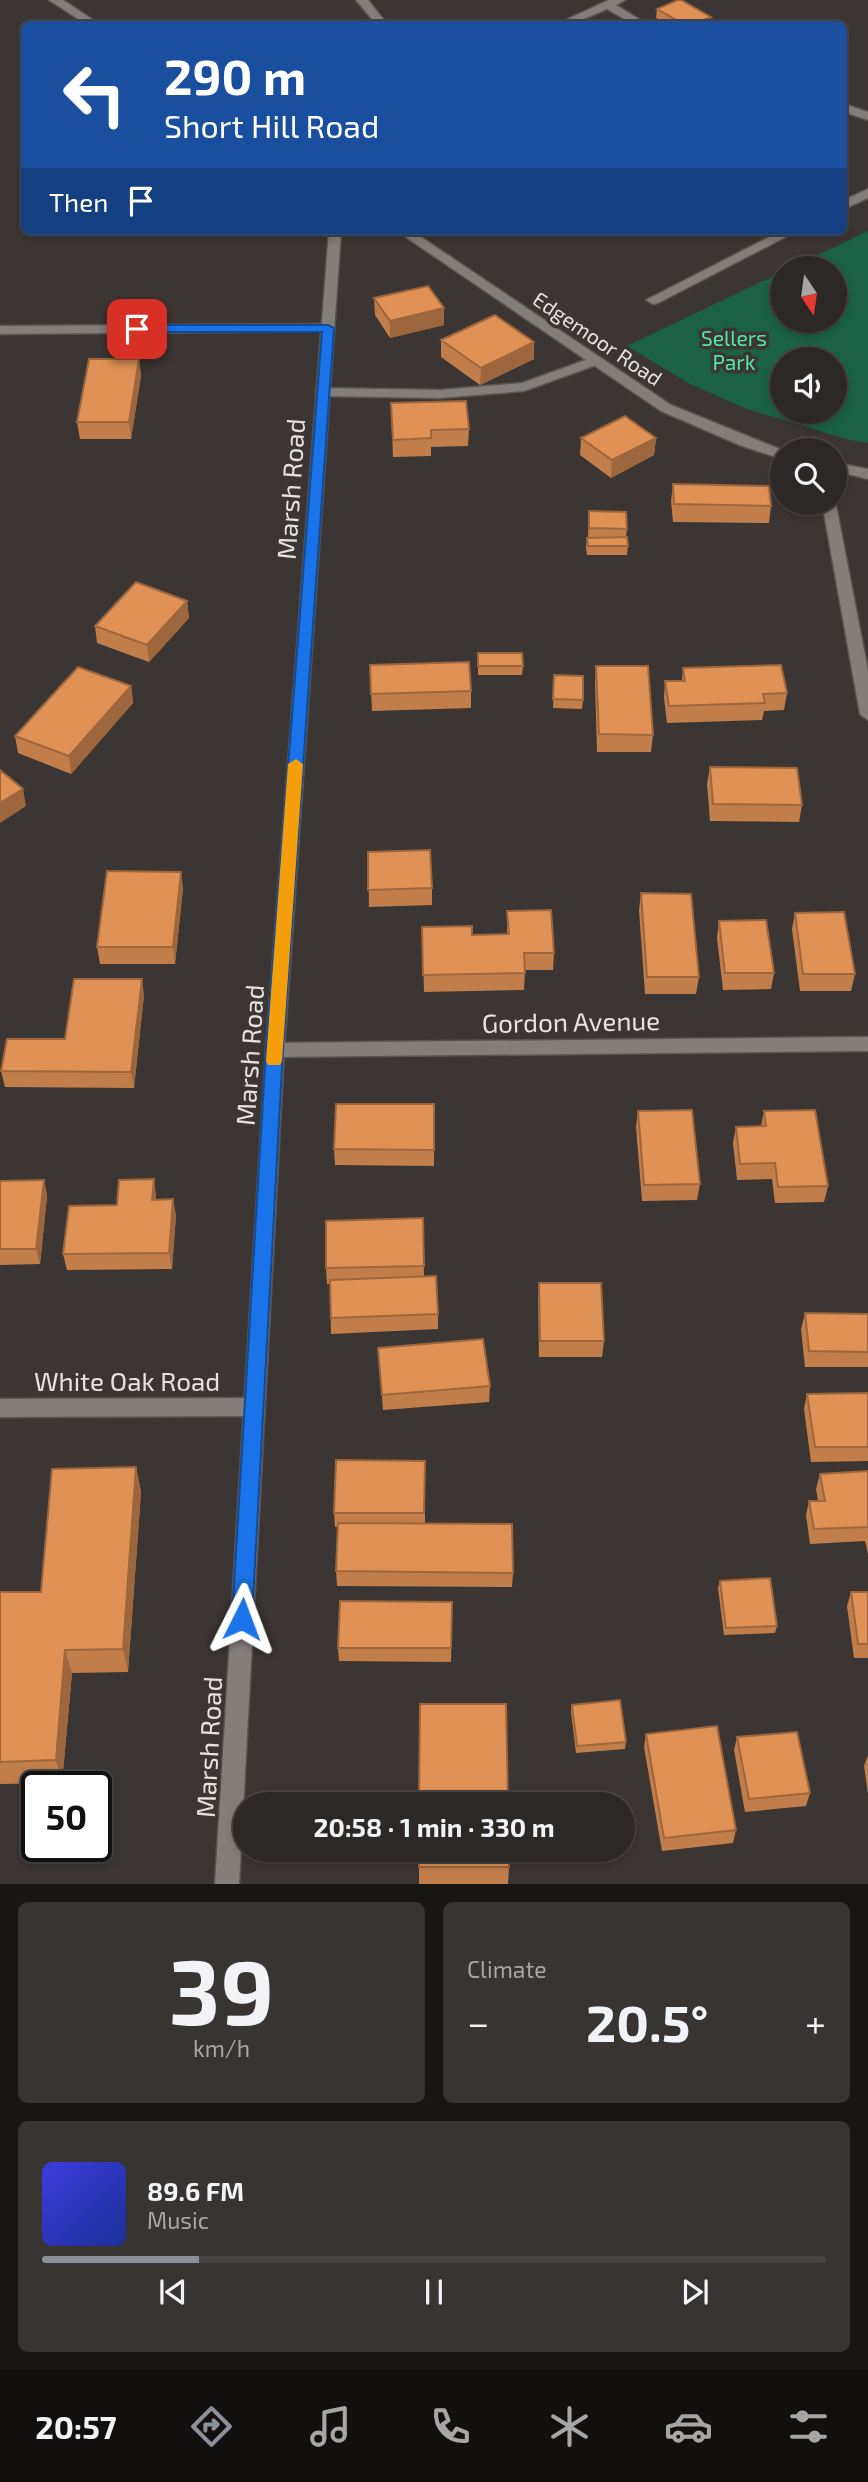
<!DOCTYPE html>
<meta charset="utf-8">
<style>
:root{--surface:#2c2826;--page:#383432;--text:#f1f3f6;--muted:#a6a6a7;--line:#484443;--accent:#8c9099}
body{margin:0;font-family:"Exo 2",sans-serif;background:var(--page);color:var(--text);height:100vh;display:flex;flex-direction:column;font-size:26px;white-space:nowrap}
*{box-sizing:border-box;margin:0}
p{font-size:23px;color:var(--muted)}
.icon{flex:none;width:38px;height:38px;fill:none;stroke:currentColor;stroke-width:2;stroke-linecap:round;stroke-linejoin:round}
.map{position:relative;height:1884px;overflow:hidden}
.panel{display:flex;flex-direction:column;gap:18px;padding:18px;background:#181615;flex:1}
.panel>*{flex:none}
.banner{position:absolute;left:21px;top:21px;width:826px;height:214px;border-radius:10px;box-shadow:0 4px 10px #0003,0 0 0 2px var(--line);background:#1a4fa0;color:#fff;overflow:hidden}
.needle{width:46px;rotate:167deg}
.controls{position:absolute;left:770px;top:256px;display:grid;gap:14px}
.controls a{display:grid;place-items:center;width:77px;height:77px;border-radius:50%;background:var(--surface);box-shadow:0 4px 10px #0003,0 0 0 2px var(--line);font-size:35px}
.speed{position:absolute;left:21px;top:1771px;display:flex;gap:14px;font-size:35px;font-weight:700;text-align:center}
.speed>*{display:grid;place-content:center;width:91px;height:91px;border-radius:50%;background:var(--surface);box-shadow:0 4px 10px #0003,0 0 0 2px var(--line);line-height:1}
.speed .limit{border:4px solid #111;border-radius:10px;background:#fff;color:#111}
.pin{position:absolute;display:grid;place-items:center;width:60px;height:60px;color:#fff;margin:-30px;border-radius:14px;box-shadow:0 4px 10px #0006}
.me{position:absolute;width:77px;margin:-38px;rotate:3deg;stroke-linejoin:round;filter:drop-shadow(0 0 5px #0008)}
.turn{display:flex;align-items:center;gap:24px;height:147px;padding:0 28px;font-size:32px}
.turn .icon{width:91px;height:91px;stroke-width:2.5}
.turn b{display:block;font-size:49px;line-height:60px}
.then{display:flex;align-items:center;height:66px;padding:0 28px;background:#0003;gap:14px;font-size:26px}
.big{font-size:52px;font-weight:700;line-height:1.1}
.panel .card{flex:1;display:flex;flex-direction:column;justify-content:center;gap:10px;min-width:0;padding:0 24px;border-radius:10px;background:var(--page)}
.panel .dial{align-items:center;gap:0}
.dial b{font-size:91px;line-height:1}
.song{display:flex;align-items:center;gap:21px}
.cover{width:84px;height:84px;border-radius:10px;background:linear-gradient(135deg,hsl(240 70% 55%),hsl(230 70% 35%))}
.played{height:7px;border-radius:4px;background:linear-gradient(90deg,var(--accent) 20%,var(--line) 20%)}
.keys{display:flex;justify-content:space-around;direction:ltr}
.heat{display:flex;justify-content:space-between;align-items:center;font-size:38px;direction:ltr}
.panel .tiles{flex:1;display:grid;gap:18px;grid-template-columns:1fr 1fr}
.card:last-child{grid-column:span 2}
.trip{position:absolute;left:233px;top:1792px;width:402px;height:70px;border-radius:35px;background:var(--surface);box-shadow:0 4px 10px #0003,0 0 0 2px var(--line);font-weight:700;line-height:70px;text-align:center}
.tab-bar{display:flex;height:112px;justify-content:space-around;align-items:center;background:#12100f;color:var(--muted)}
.tab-bar .icon{width:49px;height:49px}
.tab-bar .current{color:var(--accent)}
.tab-bar b{font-size:32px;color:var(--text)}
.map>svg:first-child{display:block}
.green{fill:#1a6146;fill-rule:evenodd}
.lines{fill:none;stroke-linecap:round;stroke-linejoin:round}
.service-casing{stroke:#595451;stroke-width:3}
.minor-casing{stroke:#595451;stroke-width:3}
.secondary-casing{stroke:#595451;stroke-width:3}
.service{fill:#847e7a;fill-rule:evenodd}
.minor{fill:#847e7a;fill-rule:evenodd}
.secondary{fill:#847e7a;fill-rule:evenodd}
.wall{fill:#c17e4a}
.shaded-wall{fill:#9d663c}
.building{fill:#e09256;stroke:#9d663c;stroke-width:2}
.route{fill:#1a73e8;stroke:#114b97;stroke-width:2}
.slow{fill:#f59e0b}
.labels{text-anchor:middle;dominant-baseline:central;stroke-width:7;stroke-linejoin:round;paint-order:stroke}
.far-park-label{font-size:21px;fill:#51e6ad;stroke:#3b3633}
.far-street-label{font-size:21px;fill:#e5e2e0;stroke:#3b3633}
.street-label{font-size:26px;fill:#e5e2e0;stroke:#3b3633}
</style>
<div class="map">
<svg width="868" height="1884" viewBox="0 0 868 1884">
<rect width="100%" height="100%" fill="#3b3633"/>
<!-- green -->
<path class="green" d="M868 231V443L850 440 747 409 690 384 627 346 782 272V320H835V268H791ZM782 359H835V411H782Z"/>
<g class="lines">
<!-- service casing -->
<g class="service-casing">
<path id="service" d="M594 357 599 358V364L524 391 440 398 323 396 316 392 323 388 440 390 522 383Z"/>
</g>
<!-- minor casing -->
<g class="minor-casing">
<path id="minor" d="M356 0H368L387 24H376Z
M609 0H625L616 5 647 24H633L607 9 572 24H557Z
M844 104 868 112V120L844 112Z
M868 189V198L844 209V200Z
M781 231H797L658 303 653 304 646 300Z
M328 324 335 328 333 331 0 334V326Z
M835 500 868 671V720L860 714 822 502H835Z
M868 1037V1051L275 1057 269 1055 266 1050 269 1045 275 1043Z
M254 1398 261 1401 264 1407 261 1413 254 1416 0 1417V1399Z"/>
</g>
<!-- secondary casing -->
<g class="secondary-casing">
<path id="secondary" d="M49 0H63L99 24H86Z
M329 231H341L284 1050 239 1884H215L266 1050Z
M397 231H412L671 405 782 450V459L742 446 661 411Z
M835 463 868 469V479L835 471Z"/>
</g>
<!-- service -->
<use href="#service" class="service"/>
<!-- minor -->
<use href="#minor" class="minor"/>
<!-- secondary -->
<use href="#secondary" class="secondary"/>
</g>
<!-- wall -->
<path class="wall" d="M657 9 711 24H669L656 18Z
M374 298 444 325 390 338 375 315Z
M441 340 534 359 480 385 441 357Z
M139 359 141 376 131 439H80L77 422Z
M391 403 469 429 468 446 431 447V456L393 457Z
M581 438H656L654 455 611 478 580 455Z
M673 484 771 506 769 523 673 522 671 501Z
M589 511 627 529 626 537 628 546 627 555H587L586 547 587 538 588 537Z
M187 601 189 618 149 662 97 643 95 626Z
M478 653 523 666 522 675H478Z
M370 665 471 691V708L372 711Z
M596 666 653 735 651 752H597L595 683Z
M683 668 787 693 784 710 764 711 762 720 667 723 664 698 665 681H682Z
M554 675 583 700 582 709 553 708Z
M131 686 133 703 71 774 18 753 15 736Z
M710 767 802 805 799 822 710 821 707 784Z
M368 852 432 888V905L369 907Z
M183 888 175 964H100L97 947Z
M641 893 699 977 696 994H645L639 910Z
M507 911 554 953 553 970H525L524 990 424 992 422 927 472 935 507 934Z
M795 913 855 974 851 991H800L792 929Z
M719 921 774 973 771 989 723 990 717 938Z
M144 995 134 1088 5 1087 1 1071 65 1039Z
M434 1104V1166L335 1165 334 1149Z
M638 1111 700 1184 697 1200 642 1201 636 1127Z
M764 1111 828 1186 824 1202 775 1203 772 1179 737 1180 733 1143 736 1127 761 1126Z
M44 1180 47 1196 40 1264 0 1265V1181Z
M156 1195V1200L176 1215 172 1269 67 1270 63 1254 117 1205Z
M423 1218 424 1276 438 1314V1329L331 1334 330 1284H327L326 1268Z
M539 1283 604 1341 602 1357H539L538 1298Z
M805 1313 868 1314V1367H805L801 1329Z
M378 1348 490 1386 489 1402 383 1410Z
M868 1393V1461L811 1462 804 1409 807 1394Z
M425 1461V1523L513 1573 512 1587 337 1586 336 1571 338 1527H335L334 1513Z
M136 1467 141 1492 128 1672 72 1673 62 1783 0 1784V1592H41Z
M868 1471V1554L865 1541 810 1544 806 1515 809 1501H818L816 1489 820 1474Z
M720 1581 777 1626 775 1633 724 1635 718 1588Z
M851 1592H868V1658H854L847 1606Z
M452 1602 451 1662 339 1661 338 1648Z
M572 1705 626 1742 625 1749 576 1753 571 1712Z
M646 1734 736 1830 733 1843 662 1851 644 1747Z
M737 1737 810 1793 806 1806 745 1812 734 1750Z
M868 1755V1794L864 1766Z
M419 1850 509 1867 508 1884H419Z"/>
<!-- shaded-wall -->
<path class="shaded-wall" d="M711 17V24H693Z
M444 308V325L390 338V321Z
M534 342V359L480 385 481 368Z
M139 359 141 376 131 439 129 422Z
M656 438 654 455 611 478 612 460Z
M187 601 189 618 149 662 147 645Z
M131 686 133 703 71 774 69 756Z
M23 789 26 806 0 823V803Z
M181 872 183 888 175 964 173 947Z
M142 979 144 995 134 1088 131 1072Z
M154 1179 156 1195 155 1216 152 1200Z
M44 1180 47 1196 40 1264 36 1249Z
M173 1199 176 1215 172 1269 169 1253Z
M136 1467 141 1492 128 1672 123 1649Z
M65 1650 72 1673 62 1783 56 1760Z"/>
<!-- building -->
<path class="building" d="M678 0H681L711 17 693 24H684L657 9Z
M621 20 629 24H612Z
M428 286 444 308 390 321 374 298Z
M495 315 534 342 481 368 441 340Z
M89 359H139L129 422H77Z
M466 401 469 429 431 430V438L393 440 391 403Z
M625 416 656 438 612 460 581 438Z
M673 484 769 486 771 506 674 504Z
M589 511 626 512 627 529 589 528Z
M627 537 628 546H588L587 538Z
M136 582 187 601 147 645 95 626Z
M478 653H522L523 666H478Z
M469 662 471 691 371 694 370 665Z
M781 665 787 693 763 694 765 703 669 706 665 681H685L683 668Z
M596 666H648L653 735 599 734Z
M78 667 131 686 69 756 15 736Z
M554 675 583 676V700L553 699Z
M710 767 797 768 802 805 713 804Z
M0 770 23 789 0 803Z
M430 850 432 888 368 890V852Z
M107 871 181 872 173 947H97Z
M641 893 691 894 699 977H647Z
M551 910 554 953H524L525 973 423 975 422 927 472 926V935L509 934 507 911Z
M844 912 855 974H803L795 913Z
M766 920 774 973H725L719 921Z
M74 979H142L131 1072 1 1071 7 1039H65Z
M336 1104H434V1150L334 1149Z
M692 1110 700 1184 644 1185 638 1111Z
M815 1110 828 1186 778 1187 775 1163 740 1164 736 1127 766 1126 764 1111Z
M154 1179 152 1200 173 1199 169 1253 63 1254 69 1206 117 1205 119 1180Z
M44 1180 36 1249H0V1181Z
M423 1218 424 1266 326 1268V1221Z
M436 1276 438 1314 331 1318 330 1280Z
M539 1283H601L604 1341H540Z
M805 1313 868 1314V1352L809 1351Z
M483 1339 490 1386 382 1395 378 1348Z
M868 1393V1447H815L807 1394Z
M336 1460 425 1461 424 1513H334Z
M136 1467 123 1649 65 1650 56 1760 0 1762V1592H41L52 1469Z
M868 1471V1527L814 1529 809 1501H825L820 1474Z
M338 1523 512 1524 513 1573 336 1571Z
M770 1578 777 1626 726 1628 720 1581Z
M851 1592H868V1644H858Z
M340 1601 452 1602 451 1648H338Z
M620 1700 626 1742 577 1746 572 1705Z
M420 1704H506L508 1804H419Z
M717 1726 736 1830 664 1838 646 1734Z
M797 1732 810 1793 749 1799 737 1737Z
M419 1850H509V1867H419Z"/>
<!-- route -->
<path class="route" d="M137 325H328L334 328 283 1049 252 1619 249 1626 242 1628 235 1626 232 1619 266 1049 322 332H132L131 329Z"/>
<!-- slow -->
<path class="slow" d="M296 759 303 764 282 1061 280 1065H268L266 1061 288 764Z"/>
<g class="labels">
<!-- far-park labels -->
<g class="far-park-label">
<text x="734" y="337">Sellers<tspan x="734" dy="24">Park</tspan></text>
</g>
<!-- far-street labels -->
<g class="far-street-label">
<text transform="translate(598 338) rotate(34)">Edgemoor Road</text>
</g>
<!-- street labels -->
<g class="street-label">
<text transform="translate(290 489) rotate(-86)">Marsh Road</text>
<text transform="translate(571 1021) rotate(-1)">Gordon Avenue</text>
<text transform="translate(249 1055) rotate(-86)">Marsh Road</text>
<text x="127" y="1380">White Oak Road</text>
<text transform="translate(208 1747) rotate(-87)">Marsh Road</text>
</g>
</g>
</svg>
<div class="controls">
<a><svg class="needle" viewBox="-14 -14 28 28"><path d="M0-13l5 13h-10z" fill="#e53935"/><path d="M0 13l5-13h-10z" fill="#a6a6a7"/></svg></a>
<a><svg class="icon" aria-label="sound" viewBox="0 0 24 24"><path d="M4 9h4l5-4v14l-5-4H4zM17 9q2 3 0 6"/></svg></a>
<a><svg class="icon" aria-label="search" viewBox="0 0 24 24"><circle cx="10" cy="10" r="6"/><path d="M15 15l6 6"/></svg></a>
</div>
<div class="speed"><div class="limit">50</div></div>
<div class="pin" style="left:137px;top:329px;background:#d93025"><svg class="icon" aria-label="arrive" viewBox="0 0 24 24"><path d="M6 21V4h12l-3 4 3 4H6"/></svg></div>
<svg class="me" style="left:242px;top:1619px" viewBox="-20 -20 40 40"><path d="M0-17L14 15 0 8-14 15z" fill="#1a73e8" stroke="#fff" stroke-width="4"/></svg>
<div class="trip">20:58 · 1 min · 330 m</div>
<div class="banner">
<div class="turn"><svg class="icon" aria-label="left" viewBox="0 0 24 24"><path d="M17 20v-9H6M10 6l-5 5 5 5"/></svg><div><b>290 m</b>Short Hill Road</div></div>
<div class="then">Then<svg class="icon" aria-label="arrive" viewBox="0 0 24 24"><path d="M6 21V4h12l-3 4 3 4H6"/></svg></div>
</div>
</div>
<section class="panel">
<div class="tiles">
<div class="card dial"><b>39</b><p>km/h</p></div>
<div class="card"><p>Climate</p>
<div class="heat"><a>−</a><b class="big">20.5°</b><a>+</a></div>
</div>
<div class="card">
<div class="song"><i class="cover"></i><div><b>89.6 FM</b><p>Music</p></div></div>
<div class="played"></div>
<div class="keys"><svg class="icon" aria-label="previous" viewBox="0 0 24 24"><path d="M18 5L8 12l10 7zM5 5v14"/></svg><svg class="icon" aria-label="pause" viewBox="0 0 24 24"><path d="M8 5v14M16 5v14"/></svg><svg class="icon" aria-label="next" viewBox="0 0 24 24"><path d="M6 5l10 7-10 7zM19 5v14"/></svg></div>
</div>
</div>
</section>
<nav class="tab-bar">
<b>20:57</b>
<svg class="icon current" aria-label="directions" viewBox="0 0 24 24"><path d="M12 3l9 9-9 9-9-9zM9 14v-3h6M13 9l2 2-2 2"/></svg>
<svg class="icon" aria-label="music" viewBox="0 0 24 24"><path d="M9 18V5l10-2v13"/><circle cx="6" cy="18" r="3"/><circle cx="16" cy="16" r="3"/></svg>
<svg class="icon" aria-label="phone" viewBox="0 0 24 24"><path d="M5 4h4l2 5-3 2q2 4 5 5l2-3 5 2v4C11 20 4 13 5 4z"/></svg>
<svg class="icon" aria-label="climate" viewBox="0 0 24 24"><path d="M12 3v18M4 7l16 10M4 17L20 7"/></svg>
<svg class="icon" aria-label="car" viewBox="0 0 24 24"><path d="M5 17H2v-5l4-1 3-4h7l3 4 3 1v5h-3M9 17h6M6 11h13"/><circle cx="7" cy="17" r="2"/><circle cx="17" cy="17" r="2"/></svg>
<svg class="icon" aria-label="filters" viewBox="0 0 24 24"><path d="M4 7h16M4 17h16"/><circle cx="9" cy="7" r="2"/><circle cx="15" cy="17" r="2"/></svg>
</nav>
